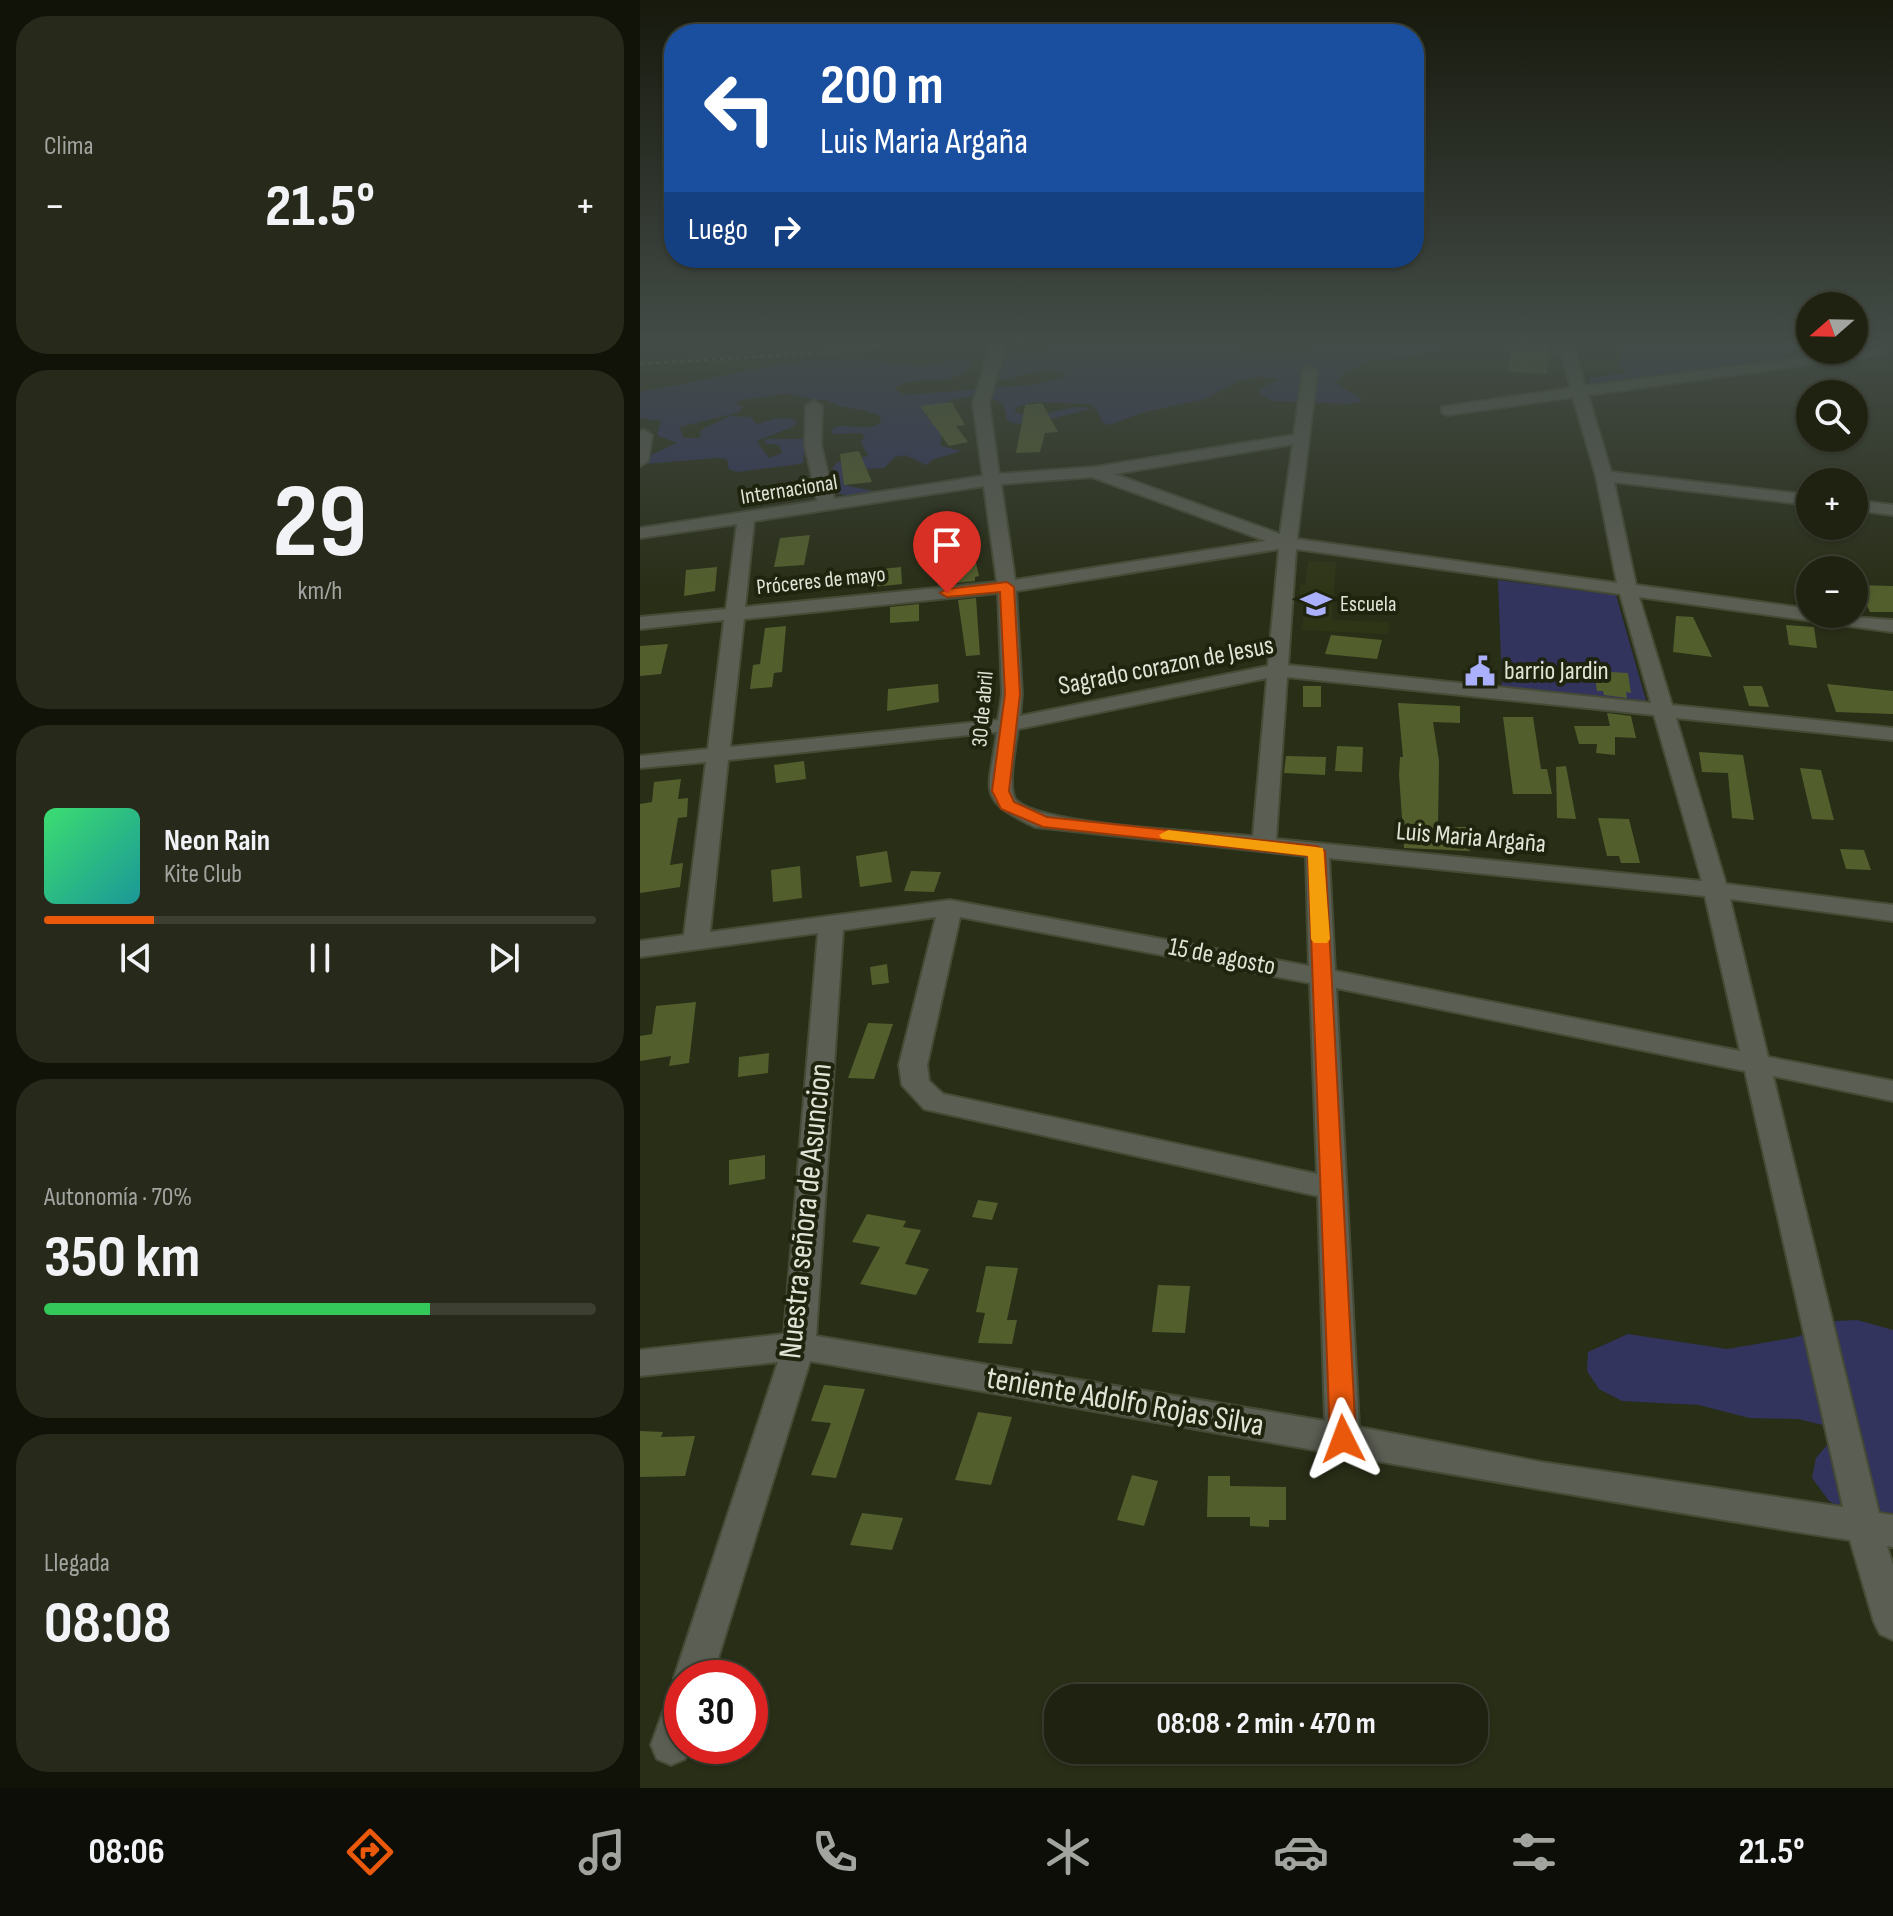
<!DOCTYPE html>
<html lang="es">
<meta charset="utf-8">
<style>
:root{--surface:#1f2211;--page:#272a1a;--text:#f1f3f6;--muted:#a1a49f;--line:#3c3f31;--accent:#ea580c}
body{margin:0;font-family:"Sofia Sans Condensed",sans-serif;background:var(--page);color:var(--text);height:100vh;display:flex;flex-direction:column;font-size:30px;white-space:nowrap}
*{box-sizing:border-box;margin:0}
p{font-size:26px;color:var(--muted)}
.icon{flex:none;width:44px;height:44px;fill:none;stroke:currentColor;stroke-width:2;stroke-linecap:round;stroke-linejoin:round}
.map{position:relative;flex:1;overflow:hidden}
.side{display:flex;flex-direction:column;gap:16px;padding:16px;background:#111309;width:640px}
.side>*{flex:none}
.banner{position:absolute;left:24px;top:24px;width:760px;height:244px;border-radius:32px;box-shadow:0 2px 6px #0004,0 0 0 2px var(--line);background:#1a4fa0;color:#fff;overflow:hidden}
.needle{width:52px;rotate:250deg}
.fabs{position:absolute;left:1156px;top:292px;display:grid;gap:16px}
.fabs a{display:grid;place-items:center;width:72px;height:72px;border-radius:50%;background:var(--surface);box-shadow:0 2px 6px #0004,0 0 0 2px var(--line);font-size:40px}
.speed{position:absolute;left:24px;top:1660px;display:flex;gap:16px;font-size:40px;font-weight:700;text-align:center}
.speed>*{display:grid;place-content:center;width:104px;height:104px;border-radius:50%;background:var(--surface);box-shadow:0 2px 6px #0004,0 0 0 2px var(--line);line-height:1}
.speed .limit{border:12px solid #d22;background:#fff;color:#111}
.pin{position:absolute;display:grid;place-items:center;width:68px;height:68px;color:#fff;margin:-82px -34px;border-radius:50% 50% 50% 0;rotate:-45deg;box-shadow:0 0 8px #0007}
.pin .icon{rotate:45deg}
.me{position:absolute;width:88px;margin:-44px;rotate:357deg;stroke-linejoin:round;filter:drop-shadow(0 0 6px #0008)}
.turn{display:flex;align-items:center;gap:28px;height:168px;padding:0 24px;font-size:36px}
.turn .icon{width:104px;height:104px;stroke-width:2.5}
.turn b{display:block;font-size:56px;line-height:68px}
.then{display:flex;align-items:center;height:76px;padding:0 24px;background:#0003;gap:16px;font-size:30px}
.big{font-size:60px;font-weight:700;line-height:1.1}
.side .card{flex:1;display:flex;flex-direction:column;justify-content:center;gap:12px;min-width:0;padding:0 28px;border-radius:32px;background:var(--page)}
.side .dial{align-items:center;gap:0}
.dial b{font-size:104px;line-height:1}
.song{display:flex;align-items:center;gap:24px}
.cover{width:96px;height:96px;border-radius:12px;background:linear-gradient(135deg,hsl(140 70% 55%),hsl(180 70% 35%))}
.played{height:8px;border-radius:4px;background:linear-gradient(90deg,var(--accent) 20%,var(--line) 20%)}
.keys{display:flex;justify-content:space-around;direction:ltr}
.heat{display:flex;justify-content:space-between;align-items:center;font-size:44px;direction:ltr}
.charge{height:12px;border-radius:6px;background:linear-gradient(90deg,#34c759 70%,var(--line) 0)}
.trip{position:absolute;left:404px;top:1684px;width:444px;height:80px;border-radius:32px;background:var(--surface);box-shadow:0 2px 6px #0004,0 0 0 2px var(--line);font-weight:700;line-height:80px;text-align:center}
.menu{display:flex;height:128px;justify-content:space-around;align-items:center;background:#0c0e07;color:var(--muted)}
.menu .icon{width:56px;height:56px}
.menu .current{color:var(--accent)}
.menu b{font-size:36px;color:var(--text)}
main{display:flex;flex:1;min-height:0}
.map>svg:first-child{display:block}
.built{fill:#2e3517}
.green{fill:#32345d}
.building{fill:#535e2d}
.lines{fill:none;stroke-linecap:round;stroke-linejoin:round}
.minor-casing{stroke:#464b36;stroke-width:4}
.path{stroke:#686d59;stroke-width:3;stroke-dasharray:4 4;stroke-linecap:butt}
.minor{fill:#5b5e53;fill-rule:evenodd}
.route{fill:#ea580c;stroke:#983908;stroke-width:2}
.slow{fill:#f59e0b}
.labels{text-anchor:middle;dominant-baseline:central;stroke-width:8;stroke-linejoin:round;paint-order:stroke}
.far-street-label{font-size:22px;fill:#e0e4d6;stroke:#1f240e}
.far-poi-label{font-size:22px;fill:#e0e4d6;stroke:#1f240e;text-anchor:start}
.street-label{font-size:26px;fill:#e0e4d6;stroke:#1f240e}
.poi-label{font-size:26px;fill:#e0e4d6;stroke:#1f240e;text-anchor:start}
.near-street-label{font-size:32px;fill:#e0e4d6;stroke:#1f240e}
</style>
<main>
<section class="side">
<div class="card"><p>Clima</p>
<div class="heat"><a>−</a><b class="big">21.5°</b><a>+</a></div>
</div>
<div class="card dial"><b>29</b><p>km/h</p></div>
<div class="card">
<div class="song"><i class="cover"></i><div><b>Neon Rain</b><p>Kite Club</p></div></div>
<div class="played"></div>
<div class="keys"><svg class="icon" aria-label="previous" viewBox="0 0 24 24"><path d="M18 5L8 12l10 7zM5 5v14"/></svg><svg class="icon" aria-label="pause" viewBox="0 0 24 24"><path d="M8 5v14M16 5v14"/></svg><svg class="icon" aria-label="next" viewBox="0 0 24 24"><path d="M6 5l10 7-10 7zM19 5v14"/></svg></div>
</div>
<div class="card"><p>Autonomía · 70%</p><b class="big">350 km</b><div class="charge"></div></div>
<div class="card"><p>Llegada</p><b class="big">08:08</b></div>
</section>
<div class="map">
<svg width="1253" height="1788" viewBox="0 0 1253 1788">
<rect width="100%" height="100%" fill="#292e17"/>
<!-- built -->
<path class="built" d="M668 561 696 562 692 620 749 622V634L662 630 665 596 659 595 660 585H665Z"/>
<!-- green -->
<path class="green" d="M442 342H591C618 366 673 344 705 342 748 338 793 342 836 342L767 357 735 359 704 373 695 383 721 398 720 402 711 404 633 401 618 393 619 389 639 379 619 377 599 381 565 399 501 413 469 425 461 421 459 412 450 404 396 402 377 407 374 411C397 425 426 401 451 409L385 425 367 421 363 403C332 390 306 399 284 416L301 420V446L322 451 294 459 286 465 265 455 255 457 244 468 221 469 206 482 208 486 234 491 212 497 192 492 193 467 198 462 228 456 221 442 225 437 222 433 193 434 191 429C210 420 225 435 241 422L240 417C227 407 205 411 186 400 171 401 161 395 147 394 141 394 98 400 94 402L103 407 100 412 40 427 43 438H60L61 430 89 416 110 417 117 424 137 418 153 419 157 423 153 427 119 440 117 442 129 458 142 453 139 445 124 443 126 439H166L170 446 163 457 164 462 160 464 97 472 89 469 87 459 77 458 3 464 2 459 37 443 17 435 21 421 0 418V392L6 390C73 381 139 358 207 358 231 358 256 364 281 365 298 366 310 355 328 360L331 368C305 389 274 373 254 389L265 395 398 384 426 376C412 360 375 382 351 380L342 369 356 357Z
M977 342H1168L1136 362 957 386 950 382 949 378 985 373 978 363 982 353Z
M858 580 976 595 1007 704 862 687Z
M1217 1320 1253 1330V1538L1189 1501 1172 1478 1176 1458 1188 1444 1183 1425 1158 1419 1109 1418 1059 1405 982 1401 959 1389 947 1371 948 1352 988 1334 1087 1349 1157 1337 1196 1321Z"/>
<!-- building -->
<path class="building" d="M872 342H909L907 374 868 372Z
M312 402 325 425 316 426 328 442 309 446 280 406Z
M402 403 418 432 405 433 400 452 376 453 385 405Z
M219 451 232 482 204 485 200 454Z
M170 535 164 565 134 567 140 538Z
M331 540 339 576 335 577V581L316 583 313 565 305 566 301 543Z
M77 567 75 591 44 596 46 570Z
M261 567 262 584 232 587 231 570Z
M1217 585 1253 586V612H1230Z
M336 598 340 655 326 656 318 600Z
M279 604V621L250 623V607Z
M1036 616 1053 617 1072 657 1033 652Z
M1146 625 1174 627 1177 648 1149 645Z
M146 626 142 672 134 673 132 687 110 689 113 665 120 664 125 628Z
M691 635 742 640 737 659 685 654Z
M28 644 21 674 0 676V646Z
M954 671 988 673 991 693 986 692 987 698 964 695 963 691H957Z
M298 684 299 702 247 711 248 689Z
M1187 684 1253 691V714L1196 712Z
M663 686H681V707H663Z
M1103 686H1122L1129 707 1109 706Z
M758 703 820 706V723L793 722 799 761 798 827H827L830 851 764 848 759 774 760 757H763Z
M967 713 991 716 996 738 975 737V755L956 753 957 744H939L934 726H970Z
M863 717H893L901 769H907L912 794H873Z
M697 746 723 747 722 772 695 771Z
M1059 752 1103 755 1114 820 1092 818 1088 773 1062 772Z
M646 756 686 757 685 775 644 773Z
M164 761 166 779 136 783 134 765Z
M926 766 936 819 917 818 916 767Z
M1160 768 1181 770 1194 820 1172 819Z
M41 779 38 799 48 798 47 817 38 818 30 865 43 863 40 887 0 893V804L12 802 14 782Z
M958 818 989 819 1000 863H981L979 856H967Z
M1200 849 1224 850 1231 870 1206 869Z
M247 851 252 882 220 887 216 856Z
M160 866 162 898 133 902 131 870Z
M271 871 301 872 294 892 264 891Z
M247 964 249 983 232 985 230 967Z
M56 1002 49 1063 29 1066 31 1056 0 1061V1036L12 1034 16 1006Z
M228 1023 253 1024 234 1079 208 1078Z
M129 1053 128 1073 98 1077 99 1057Z
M125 1155V1179L89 1185V1160Z
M338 1200 358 1203 352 1220 332 1217Z
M227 1214 266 1221 263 1227 281 1230 265 1264 289 1269 276 1295 220 1284 240 1247 212 1242Z
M346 1266 378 1268 367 1320H377L372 1344 338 1343 345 1313 336 1312Z
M518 1285 550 1286 545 1333 512 1332Z
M184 1385 225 1389 196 1478 171 1475 191 1423 171 1421Z
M338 1412 372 1417 351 1485 315 1480Z
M0 1431 23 1432 21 1437 55 1436 45 1476 0 1477Z
M492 1475 518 1481 504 1526 477 1520Z
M568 1476H590V1486L646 1487V1520H629V1527L610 1526V1517H567Z
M222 1513 263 1518 252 1550 210 1545Z"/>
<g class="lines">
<!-- minor casing -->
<g class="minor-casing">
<path id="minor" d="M352 342H366L349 403 359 474 455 467 654 435 663 371 670 367 677 371 657 539 977 583 956 476 933 397 807 415 802 413V407L931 388 918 342H932L945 386 1247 347V353L1242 354 948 395 971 472 1170 495V505L974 482 996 585 1170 609V614L1253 620V632L999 597 1032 705 1253 728V740L1036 718 1086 884 1253 905V921L1090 899 1128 1057 1253 1081V1101L1133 1076 1239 1513 1253 1515V1547L1247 1546 1253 1565V1640L1240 1634 1234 1622 1210 1540C863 1486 517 1421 170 1361L72 1678H42L40 1691 34 1678 138 1362 0 1376V1350L144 1334 178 933 0 957V941L44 935 66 762 0 768V756L68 749 84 620 0 629V617L86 609 97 524 0 538V528L177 501 165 445 166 406 174 401 182 406 181 445 194 499 343 476 333 403ZM653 444 640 534 474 474ZM452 477 626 541 375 580 361 484ZM344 486 357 582 105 607 114 521ZM639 549 628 666 380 716 382 694 376 591ZM656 549 980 594 1011 703 648 665ZM358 593 362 694 358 720 90 747 104 619ZM647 677 1014 715 1062 881 636 839ZM627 678 613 836C568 832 405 826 377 801 366 792 376 744 378 729ZM357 732C349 793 335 798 395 827L666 856 669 966 310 900 70 932 88 760ZM689 858 1065 896 1100 1051 695 971ZM296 917 259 1065 262 1085 284 1109 678 1196 685 1421 176 1336 203 930ZM320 917 670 983 677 1174 303 1094 289 1081 287 1065ZM696 988 1105 1071 1203 1507 901 1462 719 1427Z
M4 430 12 435 8 461 0 466V431Z
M1214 500 1253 505V515L1214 510Z
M42 1693V1746H50L45 1759 31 1765 17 1759 11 1745 28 1698Z"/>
</g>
<!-- path -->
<path class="path" d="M0 364 190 352 261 342"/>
<!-- minor -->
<use href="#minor" class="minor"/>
</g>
<!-- sky -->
<linearGradient id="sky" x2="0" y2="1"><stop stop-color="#17190d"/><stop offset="0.58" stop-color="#434c47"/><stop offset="1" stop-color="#434c47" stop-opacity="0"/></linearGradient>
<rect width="1253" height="592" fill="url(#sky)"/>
<!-- route -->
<path class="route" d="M367 582 374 587 380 694 369 791 374 802 407 817 677 846 685 851 716 1439 712 1447 703 1450 694 1447 690 1439 668 856 403 827 361 809 352 791 365 694 360 592 307 597 300 593 307 589Z"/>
<!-- slow -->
<path class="slow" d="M528 830 683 848 690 939 687 943H674L671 939 668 856 522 839 519 835Z"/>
<!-- icons -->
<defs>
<g id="school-bare" transform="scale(2.4)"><path d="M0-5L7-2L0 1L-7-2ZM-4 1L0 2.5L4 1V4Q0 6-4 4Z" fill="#aab0fb" stroke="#1f240e" stroke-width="2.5" paint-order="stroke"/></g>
<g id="civic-bare" transform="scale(2.4)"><path d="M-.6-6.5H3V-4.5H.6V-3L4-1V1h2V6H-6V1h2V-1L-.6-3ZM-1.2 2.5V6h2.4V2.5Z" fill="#aab0fb" stroke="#1f240e" stroke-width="2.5" paint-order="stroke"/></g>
</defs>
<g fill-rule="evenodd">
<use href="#school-bare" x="676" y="604"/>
<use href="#civic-bare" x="840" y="671"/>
</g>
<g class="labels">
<!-- far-street labels -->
<g class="far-street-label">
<text transform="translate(149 490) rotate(-9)">Internacional</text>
<text transform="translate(181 581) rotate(-6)">Próceres de mayo</text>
<text transform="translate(343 709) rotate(-85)">30 de abril</text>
</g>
<!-- far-poi labels -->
<g class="far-poi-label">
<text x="700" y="604">Escuela</text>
</g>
<!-- street labels -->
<g class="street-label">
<text transform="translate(526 666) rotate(-11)">Sagrado corazon de Jesus</text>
<text transform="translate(831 838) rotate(5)">Luis Maria Argaña</text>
<text transform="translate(582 957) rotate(11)">15 de agosto</text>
</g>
<!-- poi labels -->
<g class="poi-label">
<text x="864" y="671">barrio Jardin</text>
</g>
<!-- near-street labels -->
<g class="near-street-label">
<text transform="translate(166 1211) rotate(-84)">Nuestra señora de Asuncion</text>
<text transform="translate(485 1402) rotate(10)">teniente Adolfo Rojas Silva</text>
</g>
</g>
</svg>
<div class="fabs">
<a><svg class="needle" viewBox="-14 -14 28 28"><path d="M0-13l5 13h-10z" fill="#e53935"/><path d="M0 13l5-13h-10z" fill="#a1a49f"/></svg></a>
<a><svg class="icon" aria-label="search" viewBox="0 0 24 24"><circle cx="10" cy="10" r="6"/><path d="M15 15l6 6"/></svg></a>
<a>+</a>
<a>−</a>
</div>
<div class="speed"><div class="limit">30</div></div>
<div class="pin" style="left:307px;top:593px;background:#d93025"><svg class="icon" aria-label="arrive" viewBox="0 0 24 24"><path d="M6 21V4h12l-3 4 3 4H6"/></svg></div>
<svg class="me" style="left:703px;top:1439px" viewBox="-20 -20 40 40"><path d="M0-17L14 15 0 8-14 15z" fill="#ea580c" stroke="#fff" stroke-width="4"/></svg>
<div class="trip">08:08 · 2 min · 470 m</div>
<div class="banner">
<div class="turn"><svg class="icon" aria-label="left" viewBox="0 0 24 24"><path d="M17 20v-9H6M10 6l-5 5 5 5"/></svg><div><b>200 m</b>Luis Maria Argaña</div></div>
<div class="then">Luego<svg class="icon" aria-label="right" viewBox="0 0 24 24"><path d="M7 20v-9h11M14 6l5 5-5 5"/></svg></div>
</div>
</div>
</main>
<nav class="menu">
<b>08:06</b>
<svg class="icon current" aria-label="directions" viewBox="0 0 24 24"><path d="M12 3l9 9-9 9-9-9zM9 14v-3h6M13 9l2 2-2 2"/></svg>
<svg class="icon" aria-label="music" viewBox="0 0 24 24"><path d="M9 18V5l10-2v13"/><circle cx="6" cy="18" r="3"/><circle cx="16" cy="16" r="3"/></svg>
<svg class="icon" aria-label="phone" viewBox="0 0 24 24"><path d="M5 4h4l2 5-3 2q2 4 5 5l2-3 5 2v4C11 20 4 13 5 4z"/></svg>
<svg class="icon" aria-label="climate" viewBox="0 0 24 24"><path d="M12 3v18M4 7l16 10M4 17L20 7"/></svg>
<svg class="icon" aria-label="car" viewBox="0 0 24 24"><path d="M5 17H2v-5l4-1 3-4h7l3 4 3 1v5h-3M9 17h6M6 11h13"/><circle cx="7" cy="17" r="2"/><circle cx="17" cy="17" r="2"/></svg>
<svg class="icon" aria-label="filters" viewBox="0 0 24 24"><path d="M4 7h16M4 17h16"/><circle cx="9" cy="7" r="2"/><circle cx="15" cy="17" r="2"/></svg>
<b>21.5°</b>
</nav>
